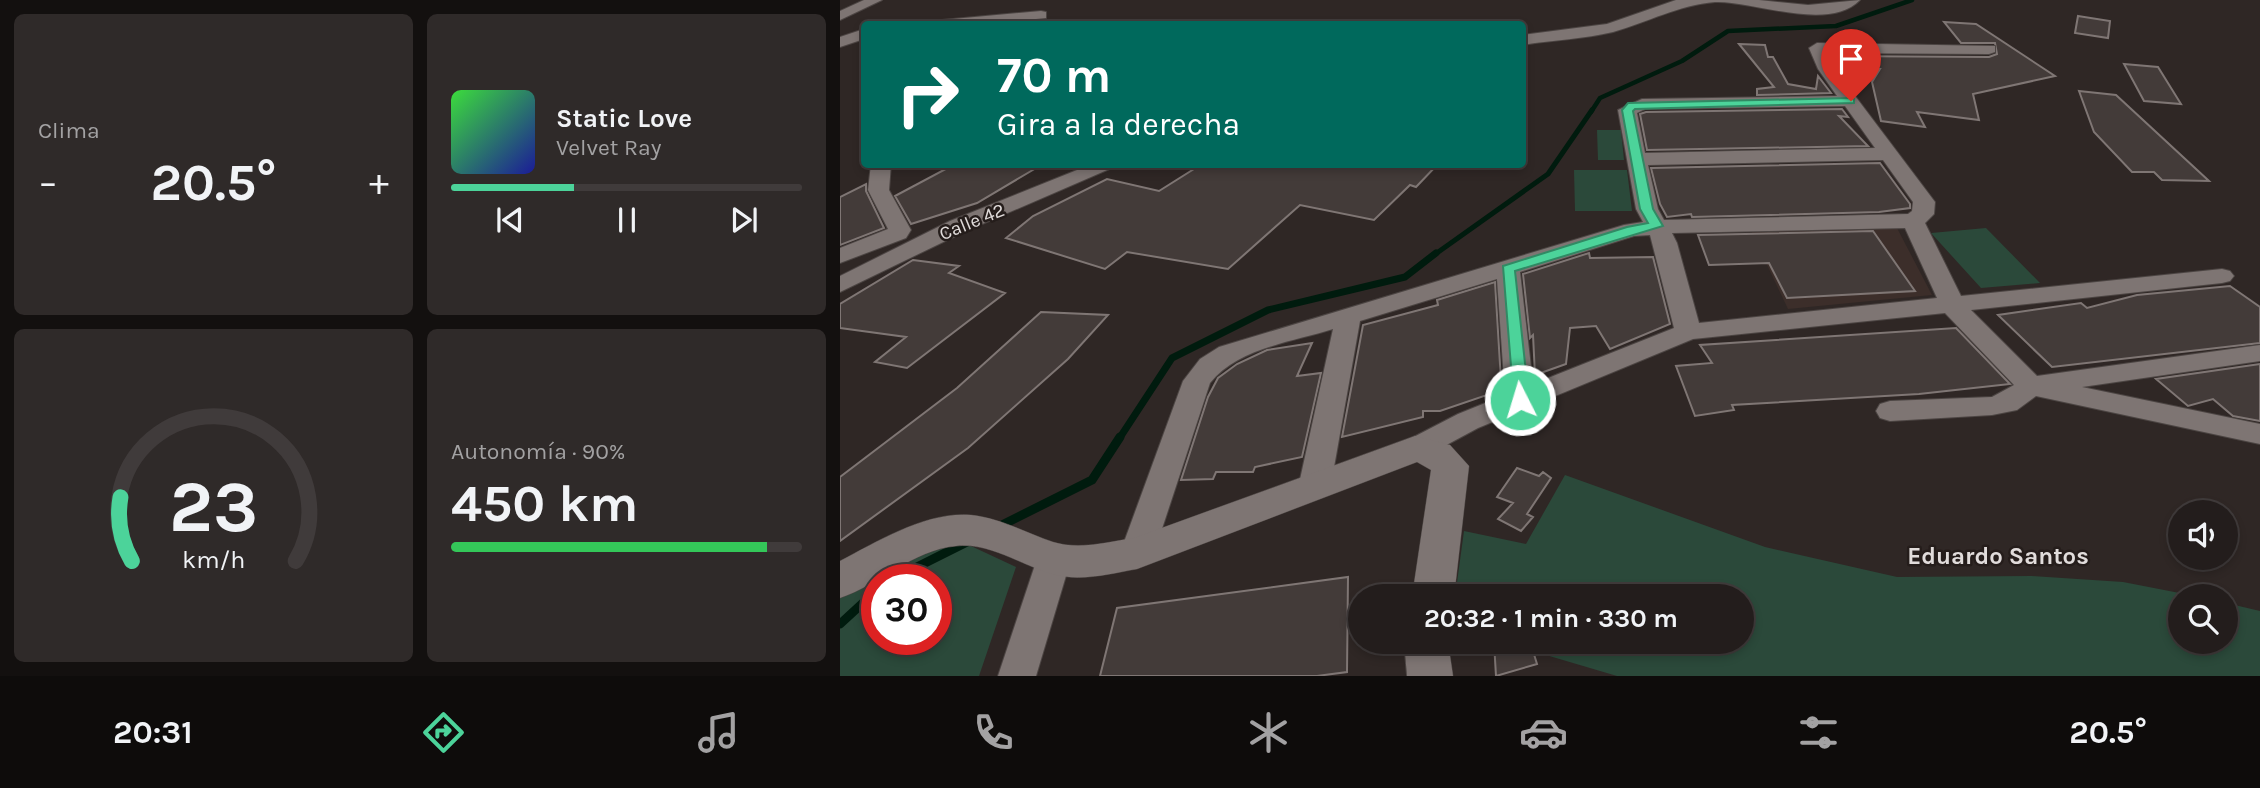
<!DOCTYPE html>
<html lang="es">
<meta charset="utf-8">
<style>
:root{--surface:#231d1c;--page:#2f2a29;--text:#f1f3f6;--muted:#a3a2a3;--line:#403b3b;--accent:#4cd39a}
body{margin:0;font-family:Karla,sans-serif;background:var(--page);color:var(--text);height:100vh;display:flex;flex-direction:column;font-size:26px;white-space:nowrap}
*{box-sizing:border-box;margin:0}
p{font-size:23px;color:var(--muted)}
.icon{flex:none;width:38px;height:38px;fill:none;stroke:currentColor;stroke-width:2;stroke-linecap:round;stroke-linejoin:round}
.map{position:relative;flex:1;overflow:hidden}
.panel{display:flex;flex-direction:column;gap:14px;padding:14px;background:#13100f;width:840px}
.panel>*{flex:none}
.hud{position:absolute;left:21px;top:21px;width:665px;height:147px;border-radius:7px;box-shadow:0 4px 10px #0003,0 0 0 2px var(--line);background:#00695c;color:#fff;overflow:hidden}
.tools{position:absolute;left:1328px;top:500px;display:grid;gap:14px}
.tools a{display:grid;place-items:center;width:70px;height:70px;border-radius:50%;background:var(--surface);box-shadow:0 4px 10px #0003,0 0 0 2px var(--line);font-size:35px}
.speed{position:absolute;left:21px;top:564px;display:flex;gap:14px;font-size:35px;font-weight:700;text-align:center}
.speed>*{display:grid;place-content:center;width:91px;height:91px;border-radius:50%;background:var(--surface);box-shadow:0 4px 10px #0003,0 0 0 2px var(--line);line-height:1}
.speed .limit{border:10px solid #d22;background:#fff;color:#111}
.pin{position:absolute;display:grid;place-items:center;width:60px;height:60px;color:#fff;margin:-72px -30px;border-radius:50% 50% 50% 0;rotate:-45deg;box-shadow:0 0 7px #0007}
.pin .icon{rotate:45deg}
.me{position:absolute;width:77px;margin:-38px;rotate:355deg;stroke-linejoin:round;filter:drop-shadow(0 0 5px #0008)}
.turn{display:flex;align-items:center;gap:24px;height:147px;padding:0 21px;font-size:32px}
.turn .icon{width:91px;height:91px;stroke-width:2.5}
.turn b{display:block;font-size:49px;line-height:60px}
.big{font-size:52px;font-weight:700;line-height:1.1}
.panel .tile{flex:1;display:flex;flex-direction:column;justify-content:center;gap:10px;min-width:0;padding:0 24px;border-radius:10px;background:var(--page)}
.panel .dial{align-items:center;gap:0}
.dial svg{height:182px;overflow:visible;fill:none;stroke:var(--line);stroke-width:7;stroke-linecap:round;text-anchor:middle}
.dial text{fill:var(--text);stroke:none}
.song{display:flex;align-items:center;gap:21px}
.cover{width:84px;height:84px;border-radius:10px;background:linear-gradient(135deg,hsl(120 70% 55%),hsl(240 70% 35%))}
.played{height:7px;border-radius:4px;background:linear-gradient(90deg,var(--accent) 35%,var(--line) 35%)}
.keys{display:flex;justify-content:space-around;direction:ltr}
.heat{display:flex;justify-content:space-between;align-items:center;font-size:38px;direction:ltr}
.charge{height:10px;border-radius:5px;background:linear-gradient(90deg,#34c759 90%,var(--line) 0)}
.panel .tiles{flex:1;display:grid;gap:14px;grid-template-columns:repeat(2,1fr)}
.trip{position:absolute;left:508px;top:584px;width:406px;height:70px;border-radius:35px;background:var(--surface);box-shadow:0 4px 10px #0003,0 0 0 2px var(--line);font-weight:700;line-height:70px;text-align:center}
.tabs{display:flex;height:112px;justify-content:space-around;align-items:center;background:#0e0c0b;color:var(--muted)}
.tabs .icon{width:49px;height:49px}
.tabs .selected{color:var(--accent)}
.tabs b{font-size:32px;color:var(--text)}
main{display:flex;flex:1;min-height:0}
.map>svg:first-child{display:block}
.built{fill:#3c2e2a}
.green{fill:#2b493a;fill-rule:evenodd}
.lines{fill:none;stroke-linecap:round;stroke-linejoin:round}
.stream-far3{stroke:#001b0e;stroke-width:4.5}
.stream-far2{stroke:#001b0e;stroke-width:5}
.stream-far1{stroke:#001b0e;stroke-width:7}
.stream{stroke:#001b0e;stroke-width:9}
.building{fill:#433b39;stroke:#7f7674;stroke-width:2}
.minor-casing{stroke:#4c4543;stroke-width:2}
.tertiary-casing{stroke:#4c4543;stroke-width:1}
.minor{fill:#7e7573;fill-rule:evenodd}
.tertiary{fill:#7e7573;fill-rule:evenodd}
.route{fill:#4cd39a;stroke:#318964;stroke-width:2}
.labels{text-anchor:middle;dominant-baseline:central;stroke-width:5;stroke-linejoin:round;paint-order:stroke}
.street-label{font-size:19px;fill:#e1dcdb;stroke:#251d1b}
.near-neighbourhood-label{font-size:24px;font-weight:bold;fill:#e1dcdb;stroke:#251d1b}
</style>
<main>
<section class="panel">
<div class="tiles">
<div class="tile"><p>Clima</p>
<div class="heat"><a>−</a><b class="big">20.5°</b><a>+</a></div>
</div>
<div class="tile">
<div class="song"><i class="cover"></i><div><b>Static Love</b><p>Velvet Ray</p></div></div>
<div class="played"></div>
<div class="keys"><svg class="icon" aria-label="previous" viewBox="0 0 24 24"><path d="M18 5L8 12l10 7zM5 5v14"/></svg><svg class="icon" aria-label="pause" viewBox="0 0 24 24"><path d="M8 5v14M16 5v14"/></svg><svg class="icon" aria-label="next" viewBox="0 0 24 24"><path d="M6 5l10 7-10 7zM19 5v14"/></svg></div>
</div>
<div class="tile dial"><svg viewBox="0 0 100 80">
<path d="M14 69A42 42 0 1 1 86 69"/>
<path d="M14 69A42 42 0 0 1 9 41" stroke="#4cd39a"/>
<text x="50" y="56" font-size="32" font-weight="700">23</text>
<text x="50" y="72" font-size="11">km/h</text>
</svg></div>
<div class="tile"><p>Autonomía · 90%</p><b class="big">450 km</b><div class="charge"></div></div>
</div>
</section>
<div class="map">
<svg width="1420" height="676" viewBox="0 0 1420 676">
<rect width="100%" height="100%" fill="#2f2725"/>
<!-- built -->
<path class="built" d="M1057 228 1092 295 948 309 910 229Z"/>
<!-- green -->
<path class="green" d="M757 130H781L784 160H758Z
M734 170H787L792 211H735Z
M1146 228 1200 283 1141 288 1091 233Z
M725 475 925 547 1057 577 1192 576 1283 582 1360 597H1340V642H1386V603L1420 611V676H777L662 642H901V597H615L624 531 686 544Z
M101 532 176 567 139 676H0V575ZM37 579H96V639H37Z"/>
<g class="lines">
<!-- stream-far3 -->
<path class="stream-far3" d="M751 112 760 98 842 61 888 31 996 26 1072 0"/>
<!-- stream-far2 -->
<path class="stream-far2" d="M594 255 708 174 752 110"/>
<!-- stream-far1 -->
<path class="stream-far1" d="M279 439 332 358 428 310 565 277 596 253"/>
<!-- stream -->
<path class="stream" d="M156 528 252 480 280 437
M53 579 127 542
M0 624 37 590"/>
</g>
<!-- building -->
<path class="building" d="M1238 16 1270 21 1268 38 1235 33Z
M1104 22 1136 24 1215 76 1133 94 1139 120 1077 112 1085 127 1041 121 1032 82 1040 69 997 68 991 56 1149 57 1157 54 1155 43H1121Z
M899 44 925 45 928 57H933L948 84 976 89 978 76 991 93 917 95V89L934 87Z
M1284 64 1318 67 1341 104 1304 101Z
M1239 91 1276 95 1369 181 1322 180 1314 172H1292L1254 132Z
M1002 109 1008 117 999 116 1028 146 807 150 800 114 806 112Z
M1040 163 1070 204V208L1039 212 852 217 851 214 827 217 820 204 811 168Z
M115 164 136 166 203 164 137 203 71 224 55 196Z
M362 164H598L576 187 570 185 534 220 460 205 388 269 287 252 265 269 166 238 193 216 267 179 319 191Z
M26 184V191L44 228 0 245V197Z
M1033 231 1075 291 947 298 929 263 869 265 858 235Z
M749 253 750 258 813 257 830 324 770 349 756 326 730 328 726 364 695 375 693 335 690 338 683 274Z
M73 260 119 266 109 273 165 293 67 368 35 362 66 337 0 328V304Z
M655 282 661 381 653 393 600 411H583V417L502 437 523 325 598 305 597 300Z
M1390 286 1420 307V343L1212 367 1158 315 1241 303 1247 308 1297 295Z
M201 312 268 315 228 359 128 448 0 541V477L117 388Z
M1116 328 1170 384 1079 394 892 405 894 410 855 416 836 366 872 363 860 345Z
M472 343 457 376 481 373 462 457 415 467 413 472H376L373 479 341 480 368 397 378 378 397 364 427 350Z
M1420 364V421L1393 416 1373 399 1348 406 1316 379Z
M677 468 699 476 703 472 711 478 687 514 693 517 681 531 658 519 673 503 657 497Z
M508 577 507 672 477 676H260L277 608Z
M654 642 693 651 697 664 656 676Z"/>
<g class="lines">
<!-- minor casing -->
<g class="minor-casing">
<path id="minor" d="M24 0H42L0 20V11Z
M836 0H919L968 5 1020 0C988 33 912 0 875 2 839 5 808 22 773 32 744 39 712 40 682 45V35L767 24Z
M201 11 206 12V18L145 24H95L102 20Z
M24 29V39L0 47V37Z
M977 43 1155 46V52L1149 54 987 53 994 68 1095 202 1094 214 1085 223 1121 296 1382 269 1390 271 1394 276 1390 281 1382 283 1131 310 1197 376 1420 345V361L1242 387 1420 424V444L1196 396 1177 410 1152 415 1050 421 1040 418 1036 411 1040 404 1050 401 1152 397 1174 385 1105 313 853 339 638 428 586 456 575 460 564 456 560 449 564 442 618 414 665 395 657 279 520 321 491 484 486 492 475 495 464 492 459 484 493 329C452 342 398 348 370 383L314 553 309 562 297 566 285 562 280 553 343 381 360 359 379 347 784 225 803 222 796 209 778 110 802 99 997 96 978 69 969 48ZM1005 106 1035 148 805 153 797 113 805 109ZM1043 160 1073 202 1072 211 1068 214 824 220 818 209 808 165ZM1065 228 1097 298 859 323 837 243 832 233ZM810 235 834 328 693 384 680 272 794 236Z
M31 164H51L49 190 71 230 66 238 0 263V248L48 229 28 190Z
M252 164H281L126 231 0 292V276L110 221Z
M214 546 226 549 231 559 196 676H158L197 559 202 549Z"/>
</g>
<!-- tertiary casing -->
<g class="tertiary-casing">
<path id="tertiary" d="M575 436 610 445 629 466 614 597H572L591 470 577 462 297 569C269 574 240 582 212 574 181 565 149 542 116 546 73 550 39 585 0 598V561C38 541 87 511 131 515 160 518 186 533 213 542 239 550 268 542 294 538Z
M564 642H608L613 676H567Z"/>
</g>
<!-- minor -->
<use href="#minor" class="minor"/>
<!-- tertiary -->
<use href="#tertiary" class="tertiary"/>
</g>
<!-- route -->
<path class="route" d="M1011 98 1014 99V103L795 109 793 111 813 209 823 226 675 271 689 400 687 404H674L663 266 787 227 808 223 800 209 782 110 788 103Z"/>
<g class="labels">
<!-- street labels -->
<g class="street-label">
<text transform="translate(132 222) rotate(-22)">Calle 42</text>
</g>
<!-- near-neighbourhood labels -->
<g class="near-neighbourhood-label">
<text x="1158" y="556">Eduardo Santos</text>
</g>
</g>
</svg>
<div class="tools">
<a><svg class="icon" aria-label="sound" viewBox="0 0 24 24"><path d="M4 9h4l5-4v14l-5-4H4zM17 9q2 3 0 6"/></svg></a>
<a><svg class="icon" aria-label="search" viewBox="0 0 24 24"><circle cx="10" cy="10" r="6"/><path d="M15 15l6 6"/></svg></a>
</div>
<div class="speed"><div class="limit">30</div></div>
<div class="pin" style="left:1011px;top:101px;background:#d93025"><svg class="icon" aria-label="arrive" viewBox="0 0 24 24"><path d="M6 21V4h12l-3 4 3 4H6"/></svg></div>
<svg class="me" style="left:680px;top:400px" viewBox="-20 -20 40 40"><circle r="17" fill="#4cd39a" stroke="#fff" stroke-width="3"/><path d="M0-11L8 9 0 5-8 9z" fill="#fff"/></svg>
<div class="trip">20:32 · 1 min · 330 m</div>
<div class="hud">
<div class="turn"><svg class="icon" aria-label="right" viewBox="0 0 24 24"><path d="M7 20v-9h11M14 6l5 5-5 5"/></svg><div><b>70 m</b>Gira a la derecha</div></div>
</div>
</div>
</main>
<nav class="tabs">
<b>20:31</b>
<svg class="icon selected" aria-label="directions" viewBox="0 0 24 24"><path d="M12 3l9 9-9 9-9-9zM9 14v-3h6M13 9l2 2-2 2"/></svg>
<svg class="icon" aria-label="music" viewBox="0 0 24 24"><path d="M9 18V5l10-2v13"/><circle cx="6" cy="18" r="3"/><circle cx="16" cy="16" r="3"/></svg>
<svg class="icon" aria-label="phone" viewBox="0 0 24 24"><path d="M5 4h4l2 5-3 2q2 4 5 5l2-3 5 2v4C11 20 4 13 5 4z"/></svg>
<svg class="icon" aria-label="climate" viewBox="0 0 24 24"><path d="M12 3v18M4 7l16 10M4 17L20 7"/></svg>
<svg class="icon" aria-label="car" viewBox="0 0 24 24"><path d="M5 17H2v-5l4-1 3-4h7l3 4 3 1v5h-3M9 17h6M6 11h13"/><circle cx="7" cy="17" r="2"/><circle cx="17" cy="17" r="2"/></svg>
<svg class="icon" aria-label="filters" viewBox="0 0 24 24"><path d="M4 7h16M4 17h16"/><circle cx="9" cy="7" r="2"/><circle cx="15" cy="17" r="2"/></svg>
<b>20.5°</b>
</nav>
